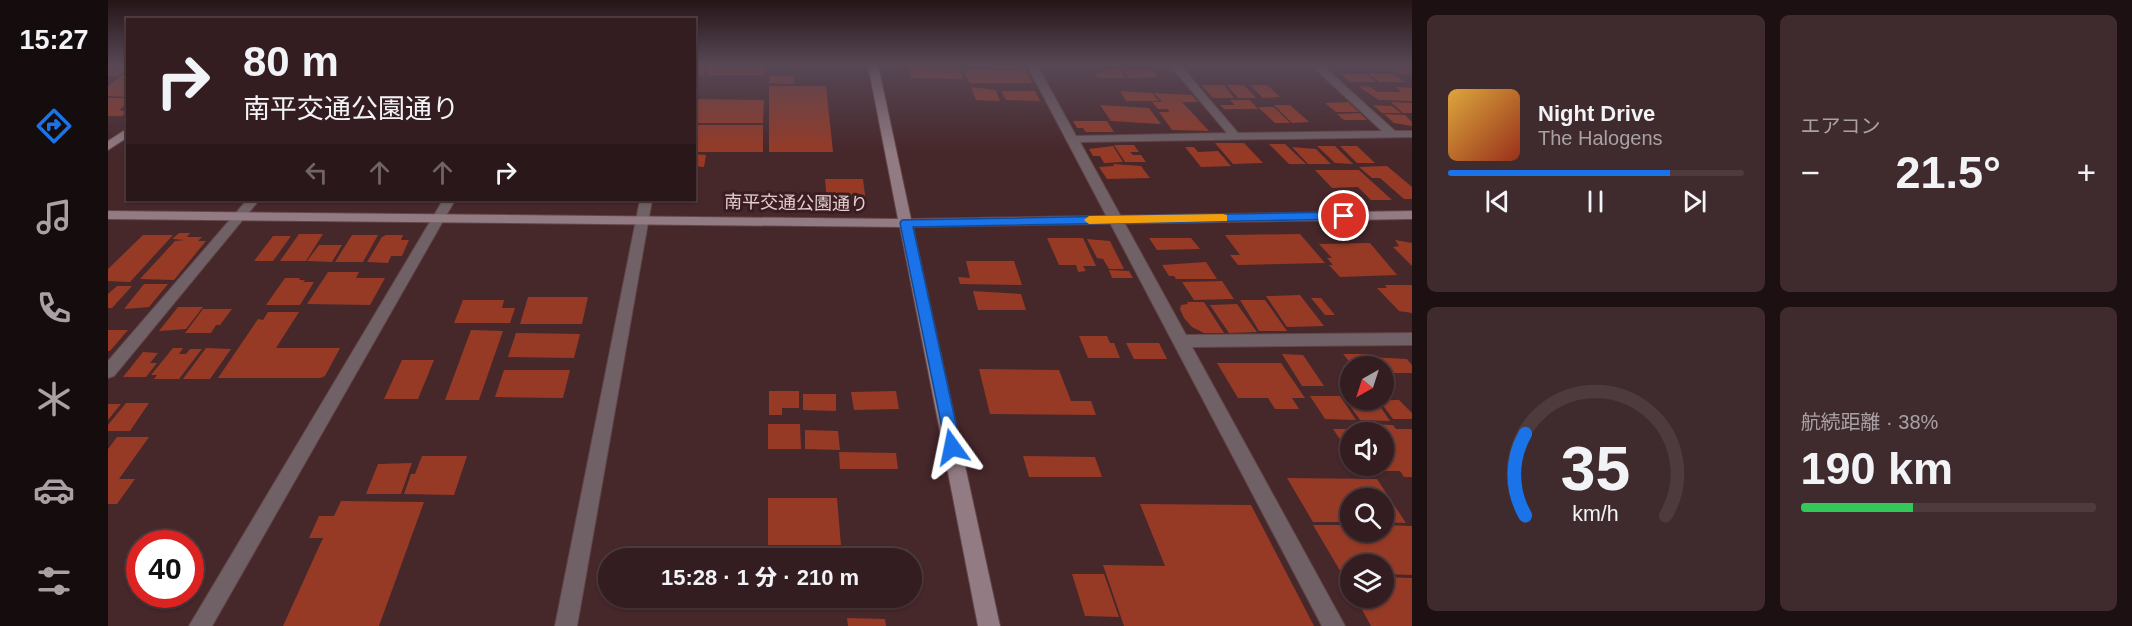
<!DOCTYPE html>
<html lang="ja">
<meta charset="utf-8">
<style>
:root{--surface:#341d20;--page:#3f2a2d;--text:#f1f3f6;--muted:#a9a2a5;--line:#4e3b3e;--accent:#1a73e8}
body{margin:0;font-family:Helvetica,"Noto Sans JP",sans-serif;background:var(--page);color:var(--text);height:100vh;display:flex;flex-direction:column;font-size:22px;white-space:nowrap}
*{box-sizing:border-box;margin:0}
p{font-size:20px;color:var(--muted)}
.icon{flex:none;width:33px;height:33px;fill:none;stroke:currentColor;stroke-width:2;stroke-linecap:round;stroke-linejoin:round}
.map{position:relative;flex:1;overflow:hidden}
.sheet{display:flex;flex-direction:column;gap:15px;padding:15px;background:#1d1012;width:720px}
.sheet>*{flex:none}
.banner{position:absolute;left:18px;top:18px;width:570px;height:183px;border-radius:0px;box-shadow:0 2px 4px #0004,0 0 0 2px var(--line);background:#341d20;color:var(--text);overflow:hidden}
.needle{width:39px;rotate:219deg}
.buttons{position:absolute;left:1232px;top:356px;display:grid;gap:12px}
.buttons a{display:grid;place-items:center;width:54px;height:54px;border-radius:50%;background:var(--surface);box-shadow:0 2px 4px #0004,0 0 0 2px var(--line);font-size:30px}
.speed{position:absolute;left:18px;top:530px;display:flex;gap:12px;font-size:30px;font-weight:700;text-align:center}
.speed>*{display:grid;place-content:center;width:78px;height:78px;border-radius:50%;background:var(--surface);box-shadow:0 2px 4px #0004,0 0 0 2px var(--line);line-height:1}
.speed .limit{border:9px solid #d22;background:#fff;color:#111}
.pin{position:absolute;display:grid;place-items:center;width:51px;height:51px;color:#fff;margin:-26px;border:3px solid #fff;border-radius:50%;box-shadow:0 2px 6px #0007}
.me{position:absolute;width:66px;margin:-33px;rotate:348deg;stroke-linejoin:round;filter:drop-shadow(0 0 4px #0008)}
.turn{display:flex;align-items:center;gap:21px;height:126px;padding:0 18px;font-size:27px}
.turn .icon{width:78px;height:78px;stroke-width:2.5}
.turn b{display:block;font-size:42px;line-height:51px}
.lanes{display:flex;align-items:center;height:57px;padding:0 18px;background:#0003;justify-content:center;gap:30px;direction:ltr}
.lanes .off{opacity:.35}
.big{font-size:45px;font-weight:800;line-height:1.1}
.sheet .widget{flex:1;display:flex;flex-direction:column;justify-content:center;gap:9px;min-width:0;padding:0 21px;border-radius:9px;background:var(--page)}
.sheet .dial{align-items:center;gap:0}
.dial svg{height:156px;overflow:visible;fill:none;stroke:var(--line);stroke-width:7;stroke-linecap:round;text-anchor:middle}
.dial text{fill:var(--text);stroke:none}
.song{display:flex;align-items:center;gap:18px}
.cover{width:72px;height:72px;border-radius:9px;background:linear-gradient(135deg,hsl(40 70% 55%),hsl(10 70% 35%))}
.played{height:6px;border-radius:3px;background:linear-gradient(90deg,var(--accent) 75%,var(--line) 75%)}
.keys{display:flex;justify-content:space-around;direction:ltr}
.heat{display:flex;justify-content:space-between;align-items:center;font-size:33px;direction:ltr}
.charge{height:9px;border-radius:4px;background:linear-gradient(90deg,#34c759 38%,var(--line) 0)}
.sheet .tiles{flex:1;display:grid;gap:15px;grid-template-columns:repeat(2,1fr)}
.trip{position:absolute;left:490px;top:548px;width:324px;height:60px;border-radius:30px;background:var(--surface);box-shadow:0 2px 4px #0004,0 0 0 2px var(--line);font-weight:800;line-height:60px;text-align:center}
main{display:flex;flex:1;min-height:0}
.tab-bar{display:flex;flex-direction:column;width:108px;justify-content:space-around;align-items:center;background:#150c0d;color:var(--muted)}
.tab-bar .icon{width:42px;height:42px}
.tab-bar .current{color:var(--accent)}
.tab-bar b{font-size:27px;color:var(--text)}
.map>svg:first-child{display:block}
.green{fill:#743a07}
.building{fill:#963a26}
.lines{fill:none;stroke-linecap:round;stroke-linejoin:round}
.street-casing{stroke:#624548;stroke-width:2}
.secondary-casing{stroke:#624548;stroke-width:2}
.street{fill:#6f6166;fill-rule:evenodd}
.secondary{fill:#927b83;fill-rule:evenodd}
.route{fill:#1a73e8;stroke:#114b97;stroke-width:1.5}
.slow{fill:#f59e0b}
.labels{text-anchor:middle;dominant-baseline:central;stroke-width:6;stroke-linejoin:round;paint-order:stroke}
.street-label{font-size:18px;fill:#e2cecf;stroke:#3b1d21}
</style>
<main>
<nav class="tab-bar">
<b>15:27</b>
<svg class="icon current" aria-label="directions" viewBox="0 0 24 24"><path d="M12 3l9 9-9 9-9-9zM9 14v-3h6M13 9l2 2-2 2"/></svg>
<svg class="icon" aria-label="music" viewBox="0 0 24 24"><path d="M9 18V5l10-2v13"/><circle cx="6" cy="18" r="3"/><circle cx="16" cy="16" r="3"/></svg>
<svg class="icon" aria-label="phone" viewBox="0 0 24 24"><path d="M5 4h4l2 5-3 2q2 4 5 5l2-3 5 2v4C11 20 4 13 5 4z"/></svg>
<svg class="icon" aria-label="climate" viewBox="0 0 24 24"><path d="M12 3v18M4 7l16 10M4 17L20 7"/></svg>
<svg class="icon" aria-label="car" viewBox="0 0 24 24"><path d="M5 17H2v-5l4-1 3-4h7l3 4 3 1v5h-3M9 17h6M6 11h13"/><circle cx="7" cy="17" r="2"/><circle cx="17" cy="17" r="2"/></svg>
<svg class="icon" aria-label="filters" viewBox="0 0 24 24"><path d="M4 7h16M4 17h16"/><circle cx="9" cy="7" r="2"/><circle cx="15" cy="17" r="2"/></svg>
</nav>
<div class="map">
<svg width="1304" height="626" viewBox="0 0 1304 626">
<rect width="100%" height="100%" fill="#46272a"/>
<!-- green -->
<path class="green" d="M161 200H324L317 203 162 202Z"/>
<!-- building -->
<path class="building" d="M0 65H20V68L10 76H0Z
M586 65H597L596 75H586Z
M601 65H656L657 75H600Z
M800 65H850L855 79 803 78Z
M882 65H913L915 69H884Z
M1278 65H1293L1304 74 1289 73Z
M856 70H917L924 83H861Z
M996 70H1012L1018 78H990L987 73H998Z
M1015 70 1045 71 1050 77 1020 78Z
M18 73 20 79 10 80H20V97L0 96V86Z
M1233 74H1258L1268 82H1242Z
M1261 74H1286L1296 82H1271Z
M661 76H686V84L661 83Z
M1093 85H1116L1126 98H1105Z
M1119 85H1136L1148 98H1130Z
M1142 85H1159L1172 97 1155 98Z
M661 86H718L725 152H661Z
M1250 86 1263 87 1269 92H1293L1288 87 1304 88V101L1271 100Z
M863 87 888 90 892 101 868 100Z
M893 91H927L932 101 898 100Z
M1012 91 1044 93 1051 101H1018Z
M1046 93 1084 95 1090 102H1074L1101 131 1064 130 1051 112H1061L1060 109H1050L1044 102H1054Z
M0 98H20L17 103H20L11 110 20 112 14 116H0Z
M586 99 656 100 655 123H586Z
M1122 100H1142L1150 109H1116L1112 105H1127Z
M1240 102 1251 112H1228L1217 103Z
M1283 102 1304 103V113H1295Z
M992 105 1041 108 1053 124 1003 121Z
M1166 105H1182L1201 122 1184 123Z
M1265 105 1284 106 1293 113H1274Z
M1150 107H1166L1182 123H1167Z
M1252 113 1259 120H1236L1229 114Z
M1276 114 1297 115 1304 122V126L1286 123Z
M965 121H999L1006 132H978L975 128H969Z
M589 125H655V152H586Z
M1107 143H1136L1155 163 1125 164Z
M1161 144H1177L1198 164H1181Z
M1006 145H1026L1031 152H1022L1025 155H1033L1038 162H1017Z
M1005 146 1015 162 996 163 992 156H985L981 149Z
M1209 146H1227L1245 164 1227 163Z
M1232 146H1249L1267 163H1249Z
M1077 147H1086L1090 152 1110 151 1123 166 1093 167Z
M1184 147 1208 149 1223 164H1200Z
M586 154 598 155 596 167 586 166Z
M1005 164 1033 166 1042 178 999 179 991 167 1006 166Z
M1279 166 1304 187V199H1296L1272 178H1264L1251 167Z
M1207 170H1251L1284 200H1263L1250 187 1224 188Z
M717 179H755L758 203 719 202Z
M71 233H82L79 237H94L90 241H98L66 280 32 279 67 241 77 240 64 239Z
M191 234H215L198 261H172Z
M1192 234 1217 263 1130 265 1122 255H1132L1117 235Z
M35 235H65L22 282 0 281V269Z
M244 235H270L255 262H227Z
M278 235H295L293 240H301L294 256H283L280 263 259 262 274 237Z
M165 236H183L165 261H146Z
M939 238H975L988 266H975L978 271 970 272 968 265H951Z
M1041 238H1083L1092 249 1049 250Z
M979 239 1002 241 1016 269H1001L995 259 989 258Z
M1287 240 1304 243V266L1285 247 1291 246Z
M1262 243 1289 275 1232 277 1221 265H1225L1219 258H1224L1211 244Z
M211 245H234L224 262 199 261Z
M858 261H906L914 285 852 284 850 277 862 278Z
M1098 262 1109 279H1068L1066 276H1061L1054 265Z
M1001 270 1021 271 1025 278H1004Z
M220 272H251L248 278H277L262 305 199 304Z
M177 278H192L191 280H197L195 282H206L192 305H158Z
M1114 281 1126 299 1086 300 1074 282Z
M36 284H60L41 307 16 309Z
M1277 285H1304V313L1291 311 1269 288H1279Z
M9 286H24L4 308H0V294Z
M865 291 913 294 918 310H870Z
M1192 295 1216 326 1179 327 1158 296Z
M420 297H480L474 324H412Z
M1203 298H1213L1227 315H1217Z
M355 300H396L394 308H407L402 323H346Z
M1132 300H1157L1179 331H1151Z
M1079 302H1096L1116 333H1096L1084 327 1076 318 1072 309 1073 305 1080 304Z
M1129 304 1149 332 1121 333 1102 305Z
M70 307H95L78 329 51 331Z
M95 309H124L112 325H108L103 333H77Z
M160 312H191L168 348H232L217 376 212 378H110L150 319 155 320Z
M0 330H20L2 351H0Z
M363 330 395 331 371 400H337Z
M408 333 472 334 466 358 400 357Z
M971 336H999L1002 343H1006L1012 358H980Z
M1018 343H1051L1059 359H1026Z
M65 348H75L71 354H78L82 349H94L71 379H46L49 375H43Z
M98 348 123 349 102 379H75Z
M35 352 50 353 42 363H49L38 377H15Z
M1174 354 1195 355 1216 386H1194Z
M1235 354H1259L1261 357 1299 359 1304 365V373H1275V366H1245Z
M294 360H326L310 399H276Z
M1109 363H1173L1197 398H1184L1191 409H1167L1160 398H1130Z
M871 369 951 370 963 401H983L988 415 882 414Z
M396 370H462L455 398 387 397Z
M661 391H691V408H674V415H661Z
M788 391 791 409 746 410 743 392Z
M695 394H728V411L695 410Z
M1202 396H1232L1248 420 1217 419Z
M1235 396H1242V399H1267L1282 421 1252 420Z
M1271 400H1291L1304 413V419H1285Z
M18 403H41L22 431H0V425Z
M0 404H13L0 420Z
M660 424H692L693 449H660Z
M1253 424 1285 425 1288 429H1304V477H1296L1292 471H1253L1249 465H1275V432H1242V454L1225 429H1256Z
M697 430 730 431 732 450 697 449Z
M9 437H41L11 479H27L9 504H0V449Z
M731 452 788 453 790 469H732Z
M314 456H359L346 495 296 494 303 474H307Z
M915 456 987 457 994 477H921Z
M304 463 293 494H258L270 464Z
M1179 478 1269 479 1298 523 1275 522V498H1242V522H1205Z
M660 498H729L733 545H660Z
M233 501 316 502 271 626H175L215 538H201L211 516H226Z
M1032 504 1143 505 1206 626H1016L995 565 1057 566Z
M1205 525H1242V531H1275V525L1304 526V575L1275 574V564H1242V574H1234Z
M693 549 727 550 728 558H693Z
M768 549H799L801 558H769Z
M733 551 766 552 767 558H734Z
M964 574H996L1011 617 977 616Z
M1275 577 1304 578V626H1263L1247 597H1275Z
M739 618 777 619 778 626H740Z"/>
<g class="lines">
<!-- street casing -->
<g class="street-casing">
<path id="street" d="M919 65H929L968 136 1119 133 1062 65H1072L1130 133 1274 131 1203 65H1214L1287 131H1304V137L972 142 1078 335 1304 333V345L1084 347 1237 626H1214Z
M139 200H151L6 376 0 378V361Z
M335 200H347L104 626H81Z
M532 200H544L469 626H447Z"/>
</g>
<!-- secondary casing -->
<g class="secondary-casing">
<path id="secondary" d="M760 65H770L803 219 1304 211V219L805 227 892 626H870L792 227 0 219V211L790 219Z
M20 128V137L0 150V141Z"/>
</g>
<!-- street -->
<use href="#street" class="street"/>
<!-- secondary -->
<use href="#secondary" class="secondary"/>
</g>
<!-- sky -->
<linearGradient id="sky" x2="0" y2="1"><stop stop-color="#261517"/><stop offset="0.42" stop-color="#574755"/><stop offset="1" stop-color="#574755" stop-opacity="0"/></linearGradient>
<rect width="1304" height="153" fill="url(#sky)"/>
<!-- route -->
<path class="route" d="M1236 212 1242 216 1240 219 805 227 853 447 850 452H839L792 223 794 220Z"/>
<!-- slow -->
<path class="slow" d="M1115 214 1119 215V221L981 224 976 220 981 216Z"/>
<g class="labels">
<!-- street labels -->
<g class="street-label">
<text transform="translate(688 203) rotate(1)">南平交通公園通り</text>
</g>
</g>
</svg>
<div class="buttons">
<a><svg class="needle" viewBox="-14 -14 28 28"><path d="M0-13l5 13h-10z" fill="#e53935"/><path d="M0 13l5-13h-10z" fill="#a9a2a5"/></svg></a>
<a><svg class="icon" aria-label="sound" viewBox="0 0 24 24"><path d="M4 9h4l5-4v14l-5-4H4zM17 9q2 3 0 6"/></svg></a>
<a><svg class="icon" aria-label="search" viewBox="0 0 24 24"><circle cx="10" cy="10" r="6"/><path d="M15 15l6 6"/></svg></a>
<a><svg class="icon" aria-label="layers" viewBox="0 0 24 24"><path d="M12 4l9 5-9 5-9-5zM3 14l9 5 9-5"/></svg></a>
</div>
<div class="speed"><div class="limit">40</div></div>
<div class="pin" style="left:1236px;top:216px;background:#d93025"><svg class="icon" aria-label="arrive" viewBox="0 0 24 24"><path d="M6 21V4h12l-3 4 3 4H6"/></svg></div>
<svg class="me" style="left:844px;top:447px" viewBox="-20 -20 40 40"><path d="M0-17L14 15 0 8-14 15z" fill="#1a73e8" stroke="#fff" stroke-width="4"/></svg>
<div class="trip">15:28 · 1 分 · 210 m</div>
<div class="banner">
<div class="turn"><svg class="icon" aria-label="right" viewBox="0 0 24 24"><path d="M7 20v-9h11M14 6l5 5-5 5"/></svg><div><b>80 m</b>南平交通公園通り</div></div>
<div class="lanes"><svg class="icon off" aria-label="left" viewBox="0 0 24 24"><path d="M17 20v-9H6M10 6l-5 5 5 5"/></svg><svg class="icon off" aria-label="ahead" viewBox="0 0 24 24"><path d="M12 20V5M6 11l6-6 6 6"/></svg><svg class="icon off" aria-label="ahead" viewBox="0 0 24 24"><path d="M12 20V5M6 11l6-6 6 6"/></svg><svg class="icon" aria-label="right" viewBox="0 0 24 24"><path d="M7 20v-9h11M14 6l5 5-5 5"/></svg></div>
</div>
</div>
<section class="sheet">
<div class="tiles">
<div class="widget">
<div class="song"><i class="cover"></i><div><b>Night Drive</b><p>The Halogens</p></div></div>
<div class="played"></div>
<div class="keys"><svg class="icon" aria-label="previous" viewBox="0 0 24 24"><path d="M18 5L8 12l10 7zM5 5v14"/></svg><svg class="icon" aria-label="pause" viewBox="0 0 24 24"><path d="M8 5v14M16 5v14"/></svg><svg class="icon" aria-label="next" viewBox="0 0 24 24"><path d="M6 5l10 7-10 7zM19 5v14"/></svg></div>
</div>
<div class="widget"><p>エアコン</p>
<div class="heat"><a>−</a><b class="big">21.5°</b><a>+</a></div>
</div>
<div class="widget dial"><svg viewBox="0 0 100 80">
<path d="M14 69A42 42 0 1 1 86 69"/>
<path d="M14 69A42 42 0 0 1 14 27" stroke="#1a73e8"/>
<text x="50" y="56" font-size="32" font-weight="700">35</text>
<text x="50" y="72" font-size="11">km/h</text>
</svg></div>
<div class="widget"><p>航続距離 · 38%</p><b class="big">190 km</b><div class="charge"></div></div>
</div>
</section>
</main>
